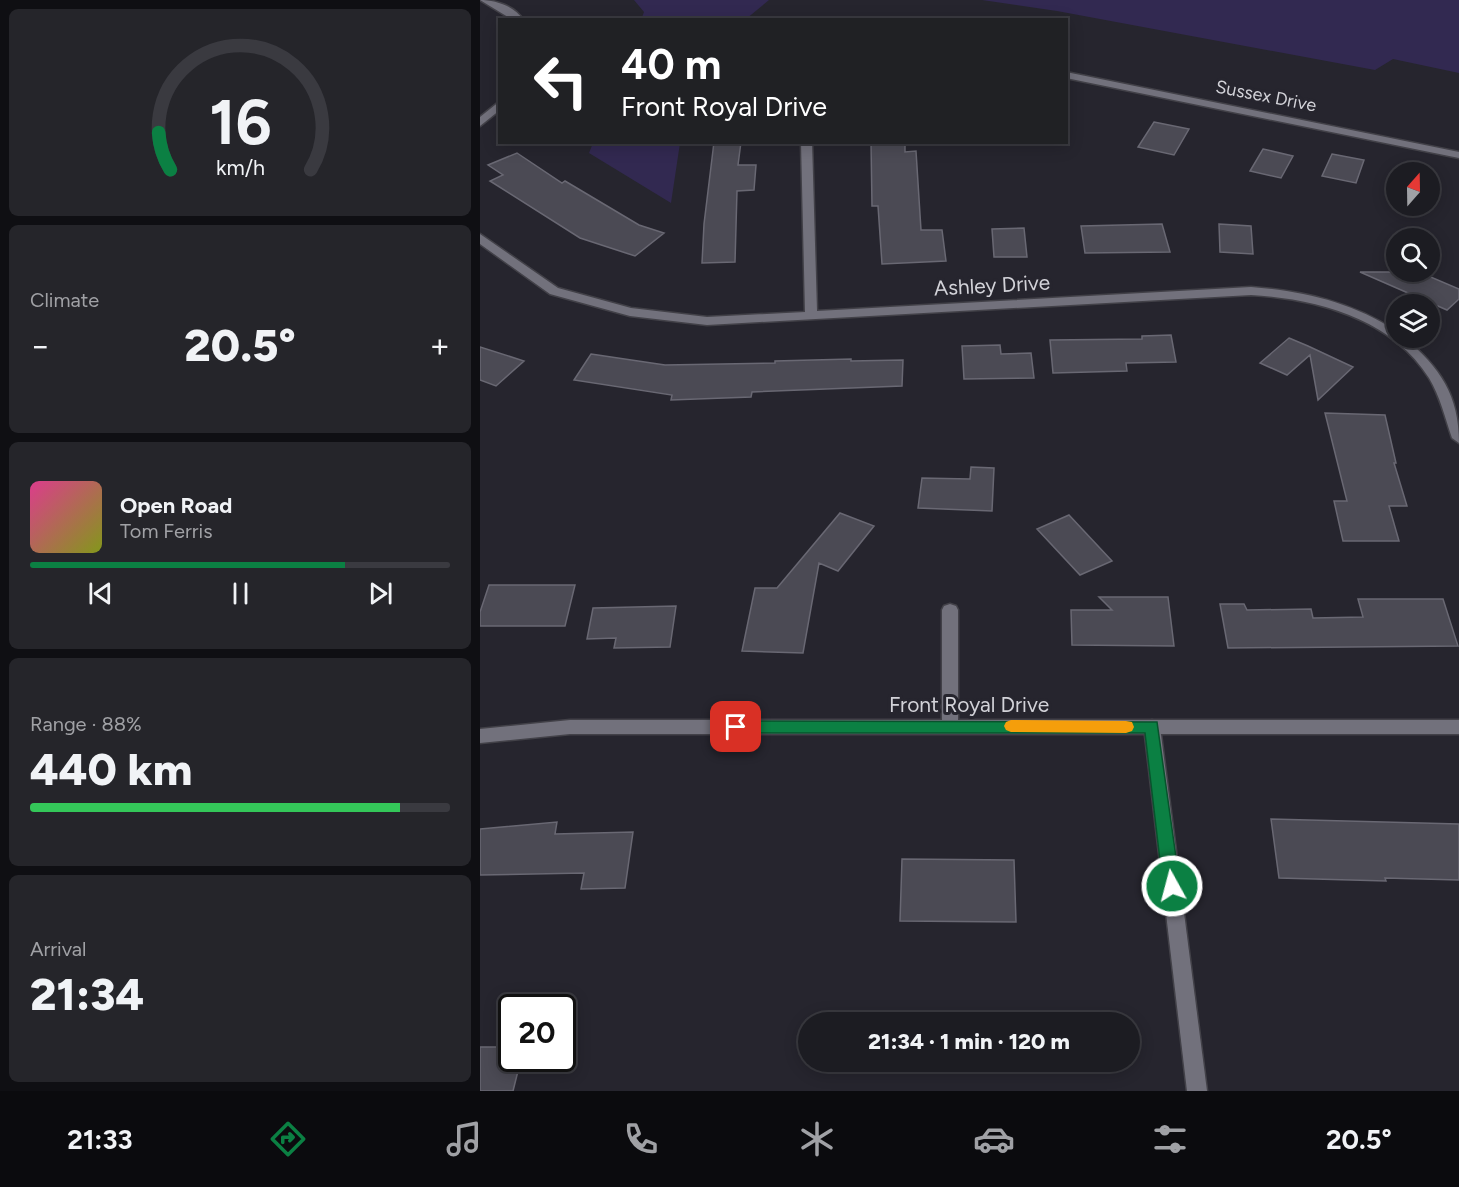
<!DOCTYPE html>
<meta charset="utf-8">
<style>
:root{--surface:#1c1c22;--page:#25252a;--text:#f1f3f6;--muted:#a0a1a5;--line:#3a3a40;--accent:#0b8043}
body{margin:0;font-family:Figtree,sans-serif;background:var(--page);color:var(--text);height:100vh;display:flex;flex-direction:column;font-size:22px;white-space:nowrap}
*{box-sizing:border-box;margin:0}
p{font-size:20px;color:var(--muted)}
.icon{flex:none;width:33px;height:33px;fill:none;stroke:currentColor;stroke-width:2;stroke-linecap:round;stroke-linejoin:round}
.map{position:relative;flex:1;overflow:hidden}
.panel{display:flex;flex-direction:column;gap:9px;padding:9px;background:#0f0f13;width:480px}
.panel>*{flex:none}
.banner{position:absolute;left:18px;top:18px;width:570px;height:126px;border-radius:0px;box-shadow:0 3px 15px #0003,0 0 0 2px var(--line);background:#202124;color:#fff;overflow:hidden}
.needle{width:39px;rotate:20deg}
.tools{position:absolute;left:906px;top:162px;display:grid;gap:12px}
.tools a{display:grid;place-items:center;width:54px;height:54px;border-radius:50%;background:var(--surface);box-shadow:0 3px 15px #0003,0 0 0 2px var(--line);font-size:30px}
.speed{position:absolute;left:18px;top:994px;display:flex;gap:12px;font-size:30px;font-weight:700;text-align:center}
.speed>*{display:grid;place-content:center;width:78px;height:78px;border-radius:50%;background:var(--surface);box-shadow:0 3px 15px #0003,0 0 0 2px var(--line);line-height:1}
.speed .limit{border:3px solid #111;border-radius:9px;background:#fff;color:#111}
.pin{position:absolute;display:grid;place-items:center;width:51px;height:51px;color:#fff;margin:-26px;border-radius:12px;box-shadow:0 3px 9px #0006}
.me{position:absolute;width:66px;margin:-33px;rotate:353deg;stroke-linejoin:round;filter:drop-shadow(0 0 4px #0008)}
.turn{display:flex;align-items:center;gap:21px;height:126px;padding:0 24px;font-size:27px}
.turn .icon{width:78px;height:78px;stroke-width:2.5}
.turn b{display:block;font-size:42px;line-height:51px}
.big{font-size:45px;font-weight:800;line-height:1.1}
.panel .tile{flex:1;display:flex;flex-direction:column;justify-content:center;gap:9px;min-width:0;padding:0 21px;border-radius:9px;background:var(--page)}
.panel .dial{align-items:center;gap:0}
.dial svg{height:156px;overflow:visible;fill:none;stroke:var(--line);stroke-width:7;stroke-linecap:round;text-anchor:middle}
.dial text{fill:var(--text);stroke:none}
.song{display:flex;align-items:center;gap:18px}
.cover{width:72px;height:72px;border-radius:9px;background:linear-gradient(135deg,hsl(330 70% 55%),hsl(70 70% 35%))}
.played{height:6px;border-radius:3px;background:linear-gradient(90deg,var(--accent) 75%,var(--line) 75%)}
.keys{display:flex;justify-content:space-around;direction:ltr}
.heat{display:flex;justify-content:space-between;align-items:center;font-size:33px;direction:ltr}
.charge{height:9px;border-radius:4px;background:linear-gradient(90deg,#34c759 88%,var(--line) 0)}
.trip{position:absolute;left:318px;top:1012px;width:342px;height:60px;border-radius:30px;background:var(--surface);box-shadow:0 3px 15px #0003,0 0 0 2px var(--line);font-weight:800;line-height:60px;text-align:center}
.dock{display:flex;height:96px;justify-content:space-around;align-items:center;background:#0b0b0e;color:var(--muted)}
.dock .icon{width:42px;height:42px}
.dock .active{color:var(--accent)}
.dock b{font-size:27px;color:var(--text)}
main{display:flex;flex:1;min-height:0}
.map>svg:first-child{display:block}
.green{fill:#322951}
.building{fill:#4b4a54;stroke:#696873;stroke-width:1.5}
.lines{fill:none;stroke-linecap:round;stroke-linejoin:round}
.lane-casing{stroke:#424148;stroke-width:3}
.street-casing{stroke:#424148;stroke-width:3}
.lane{fill:#72717c;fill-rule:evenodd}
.street{fill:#72717c;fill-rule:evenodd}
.route{fill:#0b8043;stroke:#07532c;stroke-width:1.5}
.slow{fill:#f59e0b}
.labels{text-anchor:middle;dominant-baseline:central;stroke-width:6;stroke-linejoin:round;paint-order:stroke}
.far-street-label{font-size:18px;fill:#d2d2d8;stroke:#26252e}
.street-label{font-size:21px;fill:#d2d2d8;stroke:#26252e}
</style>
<main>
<section class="panel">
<div class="tile dial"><svg viewBox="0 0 100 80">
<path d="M14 69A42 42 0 1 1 86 69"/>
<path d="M14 69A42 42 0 0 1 8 50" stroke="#0b8043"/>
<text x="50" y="56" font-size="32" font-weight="700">16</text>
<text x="50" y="72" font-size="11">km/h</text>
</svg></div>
<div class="tile"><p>Climate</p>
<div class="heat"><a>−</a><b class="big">20.5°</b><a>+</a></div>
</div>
<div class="tile">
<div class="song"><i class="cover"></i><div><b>Open Road</b><p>Tom Ferris</p></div></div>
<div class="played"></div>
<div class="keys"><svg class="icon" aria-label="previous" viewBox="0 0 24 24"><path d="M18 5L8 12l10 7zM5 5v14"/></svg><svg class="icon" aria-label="pause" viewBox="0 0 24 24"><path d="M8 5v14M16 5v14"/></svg><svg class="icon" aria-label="next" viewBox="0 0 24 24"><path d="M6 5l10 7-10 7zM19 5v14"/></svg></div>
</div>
<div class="tile"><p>Range · 88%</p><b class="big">440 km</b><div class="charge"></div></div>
<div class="tile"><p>Arrival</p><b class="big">21:34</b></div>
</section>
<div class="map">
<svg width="979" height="1091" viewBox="0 0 979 1091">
<rect width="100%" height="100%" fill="#26252e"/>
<!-- green -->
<path class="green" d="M154 0H289L266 19 161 20 164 12Z
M502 0H979V73L913 59 895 70 577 11Z
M113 143H200L191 203 109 153Z"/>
<!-- building -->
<path class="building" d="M674 122 709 129 694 155 658 147Z
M234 142H261L258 165H276L274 190 257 191 255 262 222 263 224 224Z
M391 142H425V152L436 151 441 230H462L466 261 402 264 398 206H392Z
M783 149 813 156 801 178 770 171Z
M37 153 82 183 85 181 159 225 184 233 155 256 100 238 10 181 23 175 8 165Z
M852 154 884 160 876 183 842 176Z
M682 224 690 252 605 253 601 226Z
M739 224 771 226 773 254 740 252Z
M544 228 547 257H514L512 229Z
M880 272H939L979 289V299L967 310Z
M691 335 696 362 646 363 647 371 573 373 570 340 662 339V336Z
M809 338 828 346 873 367 838 400 830 355 807 375 780 363Z
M520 345 521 354 551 353 554 378 484 379 482 346Z
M0 347 44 361 16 386 0 380Z
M111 354 185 365 295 363V361L371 359V361L423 360 422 386 272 392 271 397 191 400 192 395 94 380Z
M845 413 905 415 916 463H914L927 506H909L919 541H863L854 501H867Z
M491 467 514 468 512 511 438 508 442 478 490 479Z
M360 513 394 526 358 571 339 563 323 653 262 651 275 588H297Z
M589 515 632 561 600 575 557 529Z
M9 585H95L85 626H0V612Z
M619 597H688L694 646 592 645 591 610H632Z
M878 599H963L978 646 748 648 740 604H764L767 610 831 609 833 618 883 617Z
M196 606 190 647 134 648 136 638 107 639 113 608Z
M791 819 979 824V880L905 878 906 881 799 878Z
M77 822 75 834 153 832 145 888 101 889 104 873 0 875V829Z
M422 859 534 860 536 922 420 921Z
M0 1047H32V1059H41L33 1091H0Z"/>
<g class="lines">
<!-- lane casing -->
<g class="lane-casing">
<path id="lane" d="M672 720 678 722 680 727 727 1091H707L664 727 666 722Z"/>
</g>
<!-- street casing -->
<g class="street-casing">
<path id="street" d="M0 0C15 0 35 6 43 20H33Z
M586 72 979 152V158L586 78Z
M20 101V110L0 126V117Z
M321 142H332L337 311 771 287C823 291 872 302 916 331V338H925C960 368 979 395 979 443L972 438C965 418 960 396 949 378 911 318 836 299 771 295L227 325 150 316 70 294 0 244V234L78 288 151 308 227 317 325 312Z
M470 604 476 606 478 610V720H979V734H90L0 743V729L90 720H462V610L464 606Z"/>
</g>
<!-- lane -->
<use href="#lane" class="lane"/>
<!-- street -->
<use href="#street" class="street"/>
</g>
<!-- route -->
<path class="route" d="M256 721 677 722 700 886 698 891 692 893 686 891 683 886 665 733H256L251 731 249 727 251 722Z"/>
<!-- slow -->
<path class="slow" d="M531 720 646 721 652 722 654 727 652 731 646 733 531 732 526 730 524 726 526 722Z"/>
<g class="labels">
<!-- far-street labels -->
<g class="far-street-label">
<text transform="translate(786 96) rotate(11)">Sussex Drive</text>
</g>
<!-- street labels -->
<g class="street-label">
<text transform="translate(512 285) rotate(-3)">Ashley Drive</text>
<text x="489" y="704">Front Royal Drive</text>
</g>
</g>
</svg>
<div class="tools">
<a><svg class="needle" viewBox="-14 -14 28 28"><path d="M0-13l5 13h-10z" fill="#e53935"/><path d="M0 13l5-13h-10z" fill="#a0a1a5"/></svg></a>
<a><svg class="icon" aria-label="search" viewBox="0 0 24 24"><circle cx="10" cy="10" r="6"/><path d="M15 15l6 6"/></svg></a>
<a><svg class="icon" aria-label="layers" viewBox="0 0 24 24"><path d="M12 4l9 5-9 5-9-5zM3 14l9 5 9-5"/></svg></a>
</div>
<div class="speed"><div class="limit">20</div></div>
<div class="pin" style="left:256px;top:727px;background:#d93025"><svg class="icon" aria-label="arrive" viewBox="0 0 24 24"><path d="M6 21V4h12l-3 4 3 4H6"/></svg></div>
<svg class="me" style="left:692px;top:886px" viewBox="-20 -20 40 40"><circle r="17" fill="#0b8043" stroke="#fff" stroke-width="3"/><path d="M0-11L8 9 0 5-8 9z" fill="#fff"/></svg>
<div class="trip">21:34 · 1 min · 120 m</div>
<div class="banner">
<div class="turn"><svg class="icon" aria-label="left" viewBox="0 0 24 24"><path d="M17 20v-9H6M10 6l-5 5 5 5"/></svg><div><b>40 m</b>Front Royal Drive</div></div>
</div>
</div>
</main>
<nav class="dock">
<b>21:33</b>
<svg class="icon active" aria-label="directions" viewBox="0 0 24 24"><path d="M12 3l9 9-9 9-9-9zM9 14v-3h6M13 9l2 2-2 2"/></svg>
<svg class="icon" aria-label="music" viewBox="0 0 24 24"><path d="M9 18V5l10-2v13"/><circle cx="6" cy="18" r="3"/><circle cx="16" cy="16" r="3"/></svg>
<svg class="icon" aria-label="phone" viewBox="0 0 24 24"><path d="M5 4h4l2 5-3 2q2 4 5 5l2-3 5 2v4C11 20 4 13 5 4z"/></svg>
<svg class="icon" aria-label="climate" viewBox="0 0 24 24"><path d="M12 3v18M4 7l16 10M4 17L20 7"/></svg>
<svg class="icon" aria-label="car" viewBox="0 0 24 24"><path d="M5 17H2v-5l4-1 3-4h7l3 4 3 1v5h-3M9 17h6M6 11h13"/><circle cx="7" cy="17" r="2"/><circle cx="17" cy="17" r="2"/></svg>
<svg class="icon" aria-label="filters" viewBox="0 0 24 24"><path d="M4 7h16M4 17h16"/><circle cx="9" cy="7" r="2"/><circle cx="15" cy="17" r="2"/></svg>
<b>20.5°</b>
</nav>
